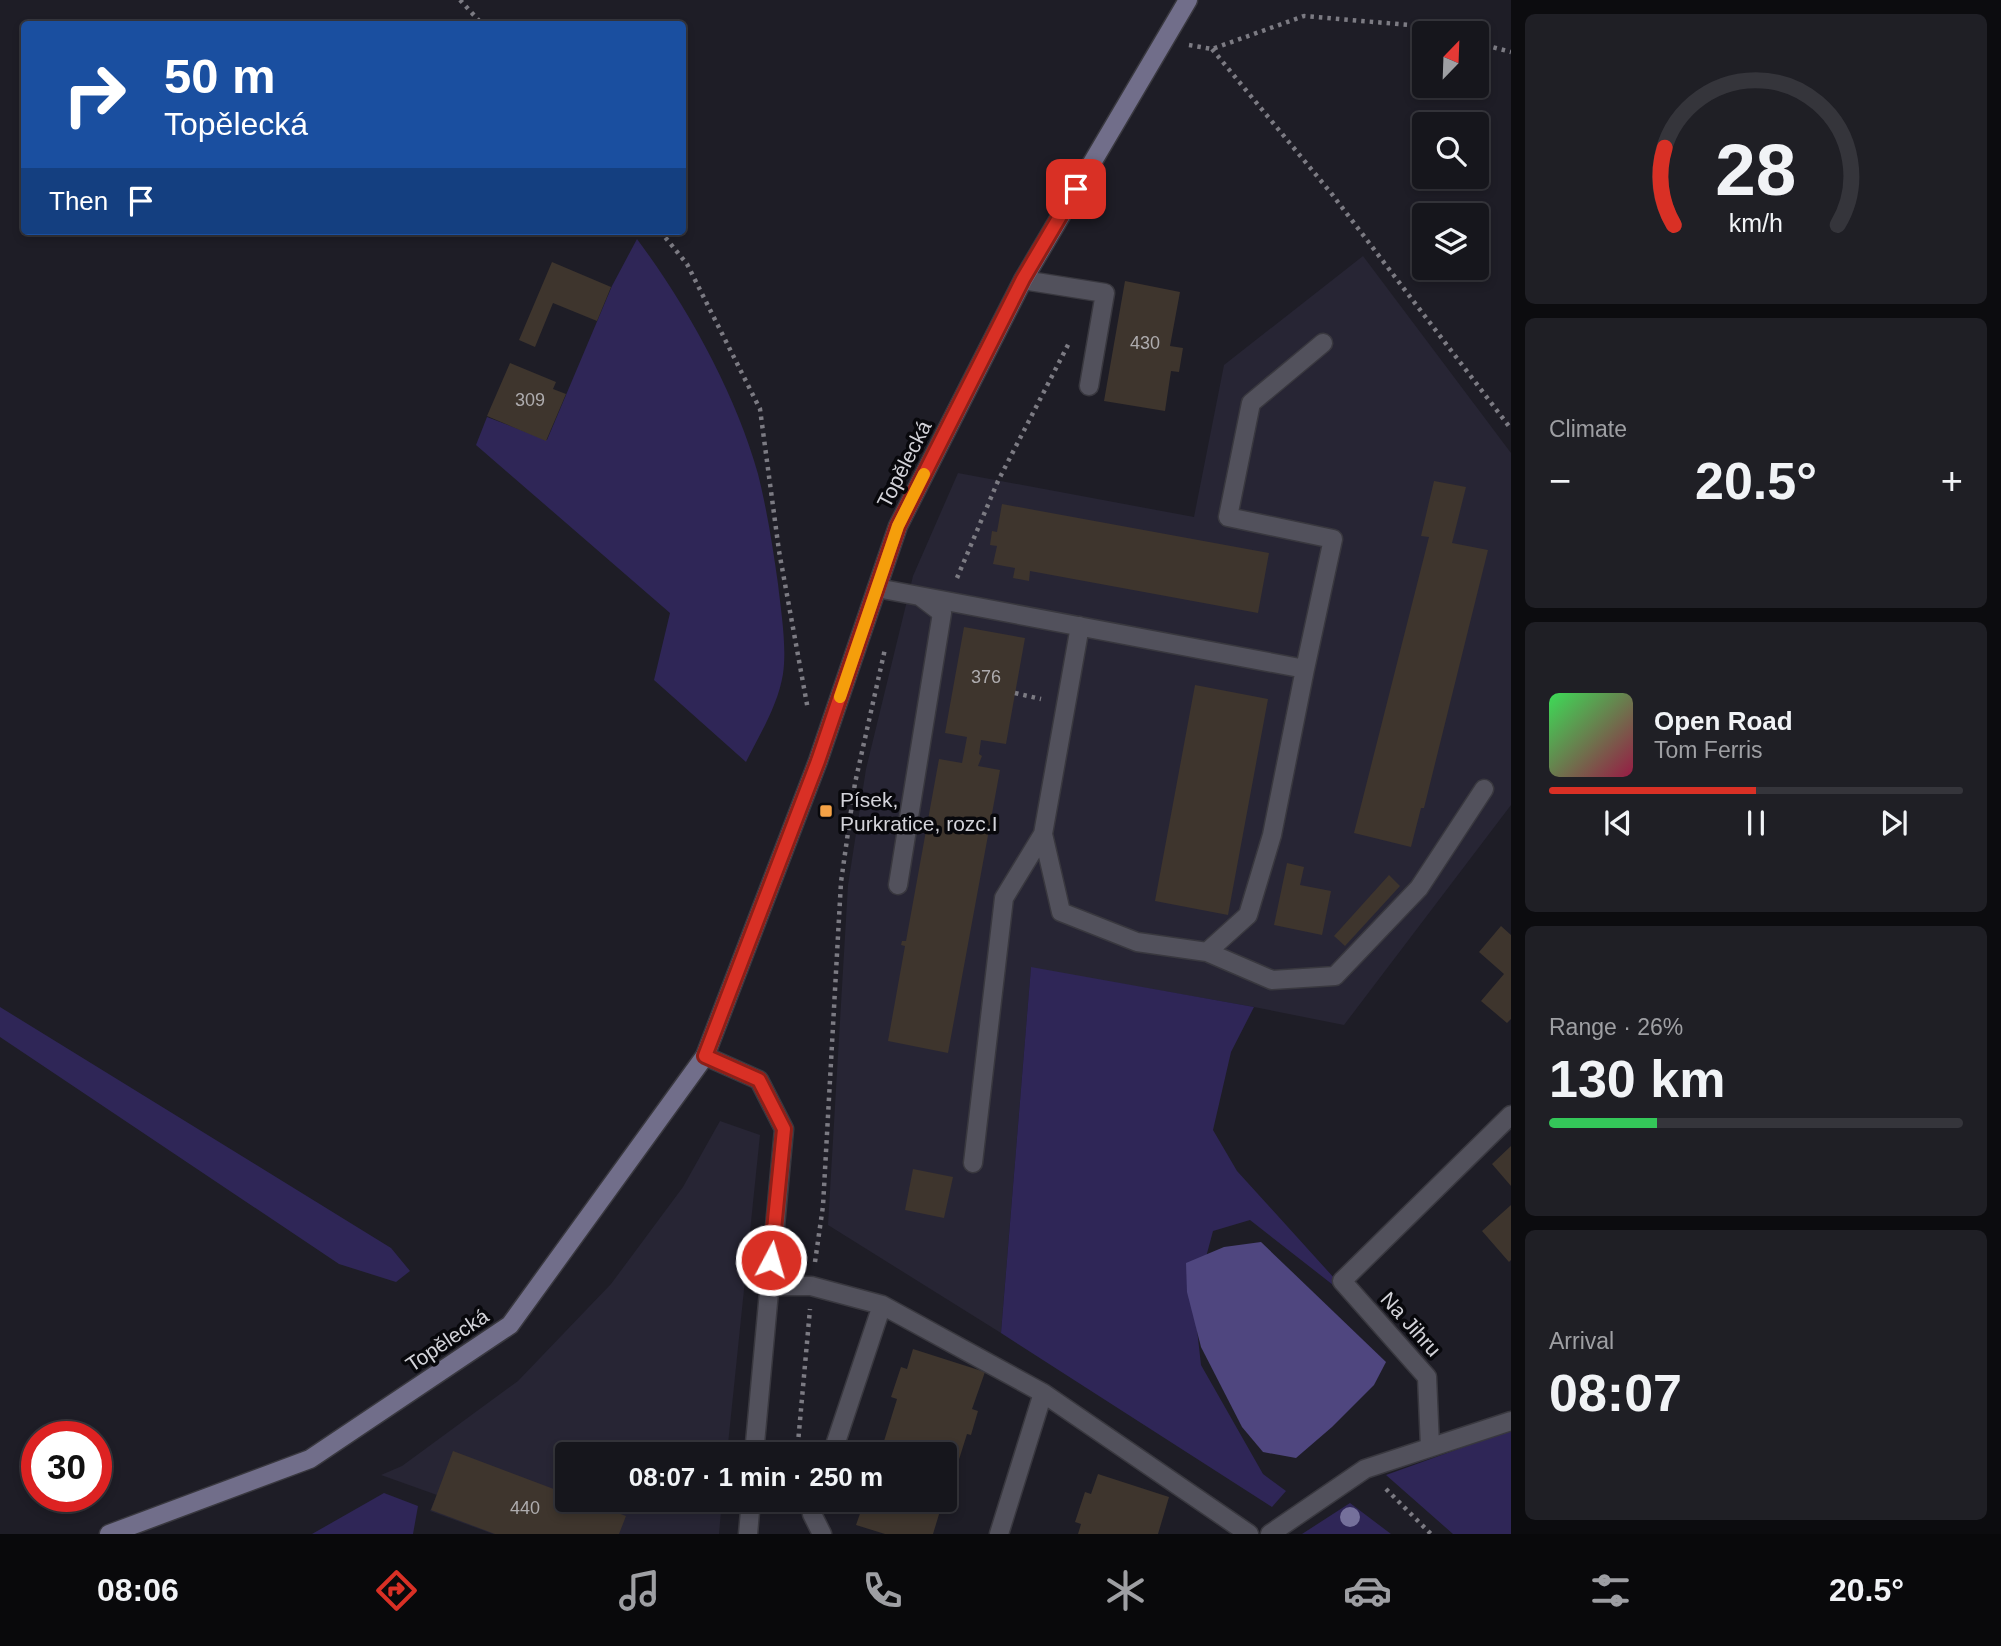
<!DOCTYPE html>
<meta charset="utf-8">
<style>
:root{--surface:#16161c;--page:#1f1f25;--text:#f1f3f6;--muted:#9e9fa3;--line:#35353b;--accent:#d93025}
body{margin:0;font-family:Helvetica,sans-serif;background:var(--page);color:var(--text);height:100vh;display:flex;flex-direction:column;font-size:26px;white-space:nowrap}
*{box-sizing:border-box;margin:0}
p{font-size:23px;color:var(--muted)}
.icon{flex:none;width:38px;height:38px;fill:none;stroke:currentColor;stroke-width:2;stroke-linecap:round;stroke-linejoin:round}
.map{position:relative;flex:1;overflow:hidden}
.details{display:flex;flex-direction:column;gap:14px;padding:14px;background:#0c0c0f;width:490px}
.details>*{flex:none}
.banner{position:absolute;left:21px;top:21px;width:665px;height:214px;border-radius:7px;box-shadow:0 4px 10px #0003,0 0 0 2px var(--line);background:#1a4fa0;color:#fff;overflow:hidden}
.needle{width:46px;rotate:23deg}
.tools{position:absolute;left:1412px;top:21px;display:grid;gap:14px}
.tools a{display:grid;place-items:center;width:77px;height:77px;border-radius:7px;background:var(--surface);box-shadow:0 4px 10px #0003,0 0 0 2px var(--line);font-size:35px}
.speed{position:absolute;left:21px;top:1421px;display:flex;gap:14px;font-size:35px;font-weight:700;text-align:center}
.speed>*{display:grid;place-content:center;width:91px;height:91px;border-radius:50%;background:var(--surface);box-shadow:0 4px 10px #0003,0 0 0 2px var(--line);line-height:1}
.speed .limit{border:10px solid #d22;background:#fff;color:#111}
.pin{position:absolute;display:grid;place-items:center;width:60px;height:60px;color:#fff;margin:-30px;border-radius:14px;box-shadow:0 4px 10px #0006}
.me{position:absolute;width:77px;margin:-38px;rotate:6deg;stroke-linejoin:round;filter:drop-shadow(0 0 5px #0008)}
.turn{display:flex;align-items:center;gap:24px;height:147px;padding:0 28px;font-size:32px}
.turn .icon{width:91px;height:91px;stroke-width:2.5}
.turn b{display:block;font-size:49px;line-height:60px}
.then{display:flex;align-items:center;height:66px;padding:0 28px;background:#0003;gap:14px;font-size:26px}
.big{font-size:52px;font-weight:700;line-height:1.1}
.details .tile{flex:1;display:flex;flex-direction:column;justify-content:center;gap:10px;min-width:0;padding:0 24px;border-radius:10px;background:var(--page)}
.details .dial{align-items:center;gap:0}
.dial svg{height:182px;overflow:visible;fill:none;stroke:var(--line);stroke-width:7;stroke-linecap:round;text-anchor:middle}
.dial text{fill:var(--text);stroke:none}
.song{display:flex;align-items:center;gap:21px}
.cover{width:84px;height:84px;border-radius:10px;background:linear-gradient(135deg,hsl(130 70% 55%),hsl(340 70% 35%))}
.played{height:7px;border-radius:4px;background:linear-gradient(90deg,var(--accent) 50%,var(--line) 50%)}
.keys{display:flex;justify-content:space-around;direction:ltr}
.heat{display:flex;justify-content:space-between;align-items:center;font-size:38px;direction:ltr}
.charge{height:10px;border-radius:5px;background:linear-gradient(90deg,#34c759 26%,var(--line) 0)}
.trip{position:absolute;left:555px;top:1442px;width:402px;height:70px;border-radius:7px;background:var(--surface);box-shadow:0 4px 10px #0003,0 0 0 2px var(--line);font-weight:700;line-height:70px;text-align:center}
.dock{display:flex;height:112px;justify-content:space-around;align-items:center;background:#09090b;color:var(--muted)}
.dock .icon{width:49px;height:49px}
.dock .active{color:var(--accent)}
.dock b{font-size:32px;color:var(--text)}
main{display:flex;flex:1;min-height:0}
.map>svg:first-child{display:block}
.built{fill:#272534}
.green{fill:#2f2657}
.water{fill:#4f467f}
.building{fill:#3e352d}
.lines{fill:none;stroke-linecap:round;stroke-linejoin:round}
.lane-casing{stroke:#39383f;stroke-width:21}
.street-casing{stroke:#39383f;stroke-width:21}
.secondary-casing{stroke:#39383f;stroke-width:21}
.path{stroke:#7c7b83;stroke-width:4.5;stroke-dasharray:3.5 5;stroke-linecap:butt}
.lane{stroke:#52515c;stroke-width:18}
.street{stroke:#52515c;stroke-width:18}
.secondary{stroke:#716e8a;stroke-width:18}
.tree{fill:#75709b}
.route-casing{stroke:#8d1f18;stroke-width:18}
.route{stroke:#d93025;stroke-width:12}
.slow{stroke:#f59e0b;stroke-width:12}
.poi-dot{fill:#f5a246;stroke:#08080c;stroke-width:2.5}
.labels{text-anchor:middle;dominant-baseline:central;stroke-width:7;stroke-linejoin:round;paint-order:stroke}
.number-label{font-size:18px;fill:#aeacae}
.street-label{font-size:21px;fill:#d3d3d9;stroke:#08080c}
.poi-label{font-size:21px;fill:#d3d3d9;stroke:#08080c;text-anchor:start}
</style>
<main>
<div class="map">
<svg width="1511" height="1534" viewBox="0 0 1511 1534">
<rect width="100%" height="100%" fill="#1e1d26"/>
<!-- built -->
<path class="built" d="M1363 256 1511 453V805L1344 1025 1254 1007 1031 968 1001 1333 828 1225 848 885 866 769 913 576 958 473 1194 517 1224 365Z
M720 1121 760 1135 727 1454H567V1500H722L719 1534H493L430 1511 437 1495 381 1475 402 1466 518 1381 611 1284 683 1187Z"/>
<!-- green -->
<path class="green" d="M637 239C687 306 736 394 758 474 767 510 773 548 778 584 781 611 787 647 783 674 778 705 760 734 746 762L654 680 670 613 476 445 487 417 547 440 612 286Z
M1031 967 1254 1007 1231 1052 1213 1130 1237 1171 1335 1279 1342 1292 1250 1220 1213 1231 1194 1302 1201 1365 1263 1474 1286 1491 1272 1507 1001 1333Z
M0 1007 391 1248 410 1271 396 1282 339 1264 0 1037Z
M1511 1430V1534H1453L1386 1475Z
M384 1493 418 1506 413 1534H312Z
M1350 1503 1391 1534H1302Z"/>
<!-- water -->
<path class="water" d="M1261 1242 1386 1362 1374 1385 1332 1427 1296 1458 1263 1452 1242 1427 1201 1347 1187 1292 1186 1263 1224 1247Z"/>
<!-- building -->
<path class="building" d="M552 262 611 287 597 321 553 303 535 347 519 340Z
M1125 281 1180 292 1170 346 1183 348 1179 372 1171 371 1165 411 1104 401Z
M510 363 556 382 553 389 566 394 546 441 487 416Z
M1434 481 1466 487 1452 543 1488 550 1424 808H1421L1411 847 1354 833 1429 537 1421 536Z
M1002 504 1269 553 1258 613 1030 571 1029 581 1013 578 1015 568 993 564 997 546 990 545 992 531 997 532Z
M964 627 1025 638 1006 744 981 740 979 754 982 756 978 766 1000 770 948 1053 888 1041 905 946 901 945 902 941H906L939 759 962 763 967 737 945 733Z
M1195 685 1268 699 1228 915 1155 901Z
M1287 863 1304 867 1300 885 1331 891 1322 935 1274 925Z
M1389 875 1400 886 1345 946 1334 936Z
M1501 926 1511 935V1019L1507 1023 1481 1001 1504 974 1479 952Z
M1511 1146V1186L1492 1164Z
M913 1169 953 1177 944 1218 905 1210Z
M1511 1205V1260L1509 1262 1482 1231Z
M913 1349 985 1372 972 1409 978 1411 971 1435 967 1434 950 1488 953 1489 945 1512 940 1511 933 1534H885L856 1525 863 1505 857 1503 858 1500H945V1454H880L897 1399 891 1397 901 1367 907 1369Z
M453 1451 567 1494V1500H583L626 1516 619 1534H495L431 1510Z
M1098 1474 1169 1497 1158 1534H1078L1081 1524 1075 1522 1085 1492 1091 1494Z"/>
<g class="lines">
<!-- lane casing -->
<g class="lane-casing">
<path id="lane" d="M1023 280 1105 293 1089 386
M877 588 1305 669 1272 835 1248 915 1207 952 1137 942 1061 912 1043 834 1080 626
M1305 669 1333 539 1228 517 1251 403 1323 343
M898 885 942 613 921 597
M1207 952 1272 980 1335 976 1419 888 1484 789
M973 1163 1004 898 1043 834"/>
</g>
<!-- street casing -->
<g class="street-casing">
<path id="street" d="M705 1056 759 1080 784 1129 754 1454
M768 1286H811L882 1305 1043 1393 1249 1534
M1430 1446 1427 1377 1342 1281 1511 1115
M832 1454 882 1305
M817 1500 812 1514 822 1534
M748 1534 751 1500
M999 1534 1043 1393
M1270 1534 1365 1469 1511 1421"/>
</g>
<!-- secondary casing -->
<g class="secondary-casing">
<path id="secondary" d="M109 1534 310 1459 510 1325 705 1056 818 761 898 526 1023 280 1188 0"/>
</g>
<!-- path -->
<path class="path" d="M460 0 482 24
M1477 43 1511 52
M1189 45 1212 49 1304 16 1409 25 1440 33
M1212 49 1331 193 1511 429
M660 231 687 264 760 409 779 551 808 710
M957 578 998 481 1069 343
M1015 693 1041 699
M815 1262 823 1206 841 882 855 783 885 649
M797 1454 810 1309
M1386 1489 1431 1534"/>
<!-- lane -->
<use href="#lane" class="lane"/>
<!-- street -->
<use href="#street" class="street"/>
<!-- secondary -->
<use href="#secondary" class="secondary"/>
</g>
<!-- trees -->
<circle class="tree" cx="1350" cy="1517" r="10"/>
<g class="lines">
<!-- route casing -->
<g class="route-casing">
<path id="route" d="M771 1260 784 1129 759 1080 705 1056 818 761 898 526 1023 279 1076 189"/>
</g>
<!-- route -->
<use href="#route" class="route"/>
<!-- slow -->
<path class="slow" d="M840 697 898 526 924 474"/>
</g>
<!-- markers -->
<rect class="poi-dot" x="819" y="804" width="14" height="14" rx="3.5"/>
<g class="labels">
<!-- number labels -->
<g class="number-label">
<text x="1145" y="343">430</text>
<text x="530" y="400">309</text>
<text x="986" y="677">376</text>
<text x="525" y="1508">440</text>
</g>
<!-- street labels -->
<g class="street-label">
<text transform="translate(904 464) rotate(-63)">Topělecká</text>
<text transform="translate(1411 1324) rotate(48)">Na Jihru</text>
<text transform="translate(447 1340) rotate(-34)">Topělecká</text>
</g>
<!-- poi labels -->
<g class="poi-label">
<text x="840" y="799">Písek,<tspan x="840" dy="24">Purkratice, rozc.I</tspan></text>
</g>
</g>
</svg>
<div class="tools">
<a><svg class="needle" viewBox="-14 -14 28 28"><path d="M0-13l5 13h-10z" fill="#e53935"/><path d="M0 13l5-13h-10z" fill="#9e9fa3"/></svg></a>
<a><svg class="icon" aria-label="search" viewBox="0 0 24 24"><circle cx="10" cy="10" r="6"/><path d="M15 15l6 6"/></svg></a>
<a><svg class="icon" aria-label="layers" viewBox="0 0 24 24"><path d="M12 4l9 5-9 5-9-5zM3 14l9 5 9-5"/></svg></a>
</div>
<div class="speed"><div class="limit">30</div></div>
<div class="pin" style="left:1076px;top:189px;background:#d93025"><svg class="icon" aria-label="arrive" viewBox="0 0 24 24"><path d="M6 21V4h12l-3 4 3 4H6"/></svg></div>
<svg class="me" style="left:771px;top:1260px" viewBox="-20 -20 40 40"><circle r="17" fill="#d93025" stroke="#fff" stroke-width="3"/><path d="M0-11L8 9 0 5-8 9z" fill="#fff"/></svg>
<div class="trip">08:07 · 1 min · 250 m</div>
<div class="banner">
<div class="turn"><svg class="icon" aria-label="right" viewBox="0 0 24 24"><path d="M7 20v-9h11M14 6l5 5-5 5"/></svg><div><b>50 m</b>Topělecká</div></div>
<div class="then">Then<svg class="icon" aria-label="arrive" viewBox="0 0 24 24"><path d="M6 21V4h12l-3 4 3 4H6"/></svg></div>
</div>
</div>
<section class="details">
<div class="tile dial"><svg viewBox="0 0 100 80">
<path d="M14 69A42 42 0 1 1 86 69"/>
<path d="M14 69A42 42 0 0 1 10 35" stroke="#d93025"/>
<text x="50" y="56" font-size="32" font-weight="700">28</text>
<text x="50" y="72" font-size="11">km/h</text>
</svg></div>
<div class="tile"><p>Climate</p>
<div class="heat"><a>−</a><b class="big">20.5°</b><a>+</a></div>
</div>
<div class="tile">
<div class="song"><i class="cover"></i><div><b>Open Road</b><p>Tom Ferris</p></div></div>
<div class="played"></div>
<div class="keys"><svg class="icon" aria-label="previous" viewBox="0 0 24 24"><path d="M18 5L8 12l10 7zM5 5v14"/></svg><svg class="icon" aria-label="pause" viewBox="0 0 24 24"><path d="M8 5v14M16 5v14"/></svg><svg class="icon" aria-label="next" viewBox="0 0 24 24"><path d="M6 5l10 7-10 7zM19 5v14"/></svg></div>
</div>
<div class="tile"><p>Range · 26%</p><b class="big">130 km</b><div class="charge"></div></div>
<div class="tile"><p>Arrival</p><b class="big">08:07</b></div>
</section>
</main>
<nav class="dock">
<b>08:06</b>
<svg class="icon active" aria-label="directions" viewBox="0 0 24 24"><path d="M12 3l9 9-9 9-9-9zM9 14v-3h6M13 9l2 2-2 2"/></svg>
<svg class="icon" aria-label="music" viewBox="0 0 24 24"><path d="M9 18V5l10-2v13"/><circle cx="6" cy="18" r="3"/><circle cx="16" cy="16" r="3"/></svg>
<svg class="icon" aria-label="phone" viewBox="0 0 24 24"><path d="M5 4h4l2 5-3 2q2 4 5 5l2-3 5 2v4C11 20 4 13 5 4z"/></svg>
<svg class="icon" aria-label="climate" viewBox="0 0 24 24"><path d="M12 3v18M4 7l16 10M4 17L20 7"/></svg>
<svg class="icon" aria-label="car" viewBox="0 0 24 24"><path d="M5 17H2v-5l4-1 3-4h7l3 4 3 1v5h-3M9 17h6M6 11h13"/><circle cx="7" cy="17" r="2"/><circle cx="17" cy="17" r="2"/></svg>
<svg class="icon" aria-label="filters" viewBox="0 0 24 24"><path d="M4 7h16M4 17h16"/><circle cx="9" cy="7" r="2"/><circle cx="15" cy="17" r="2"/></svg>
<b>20.5°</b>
</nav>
